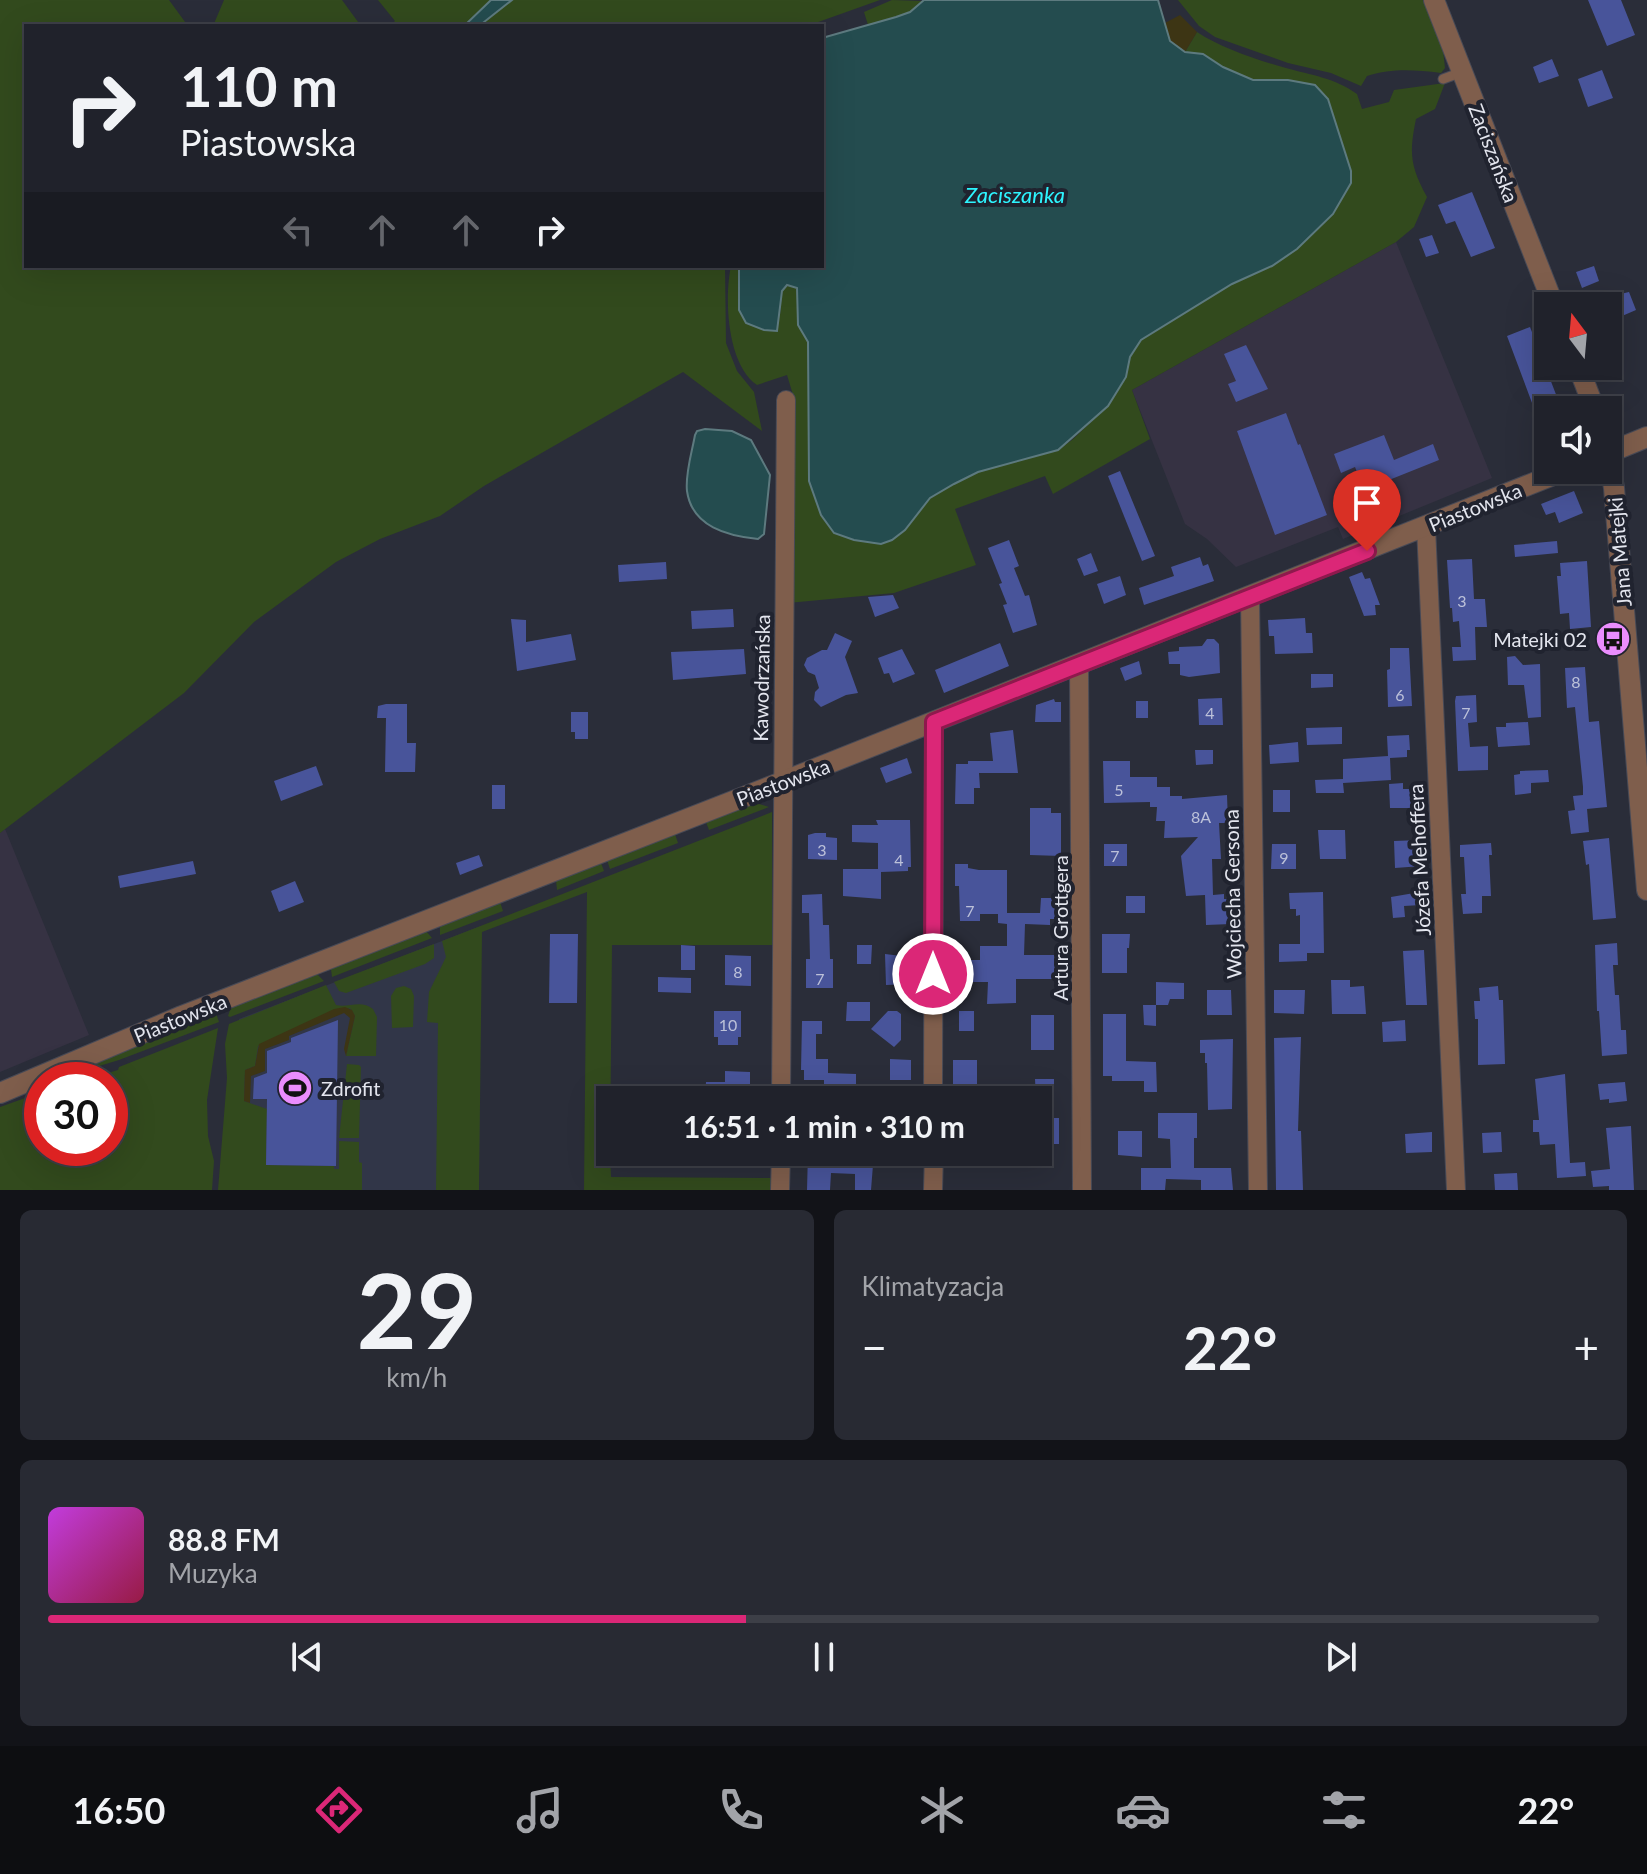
<!DOCTYPE html>
<html lang="pl">
<meta charset="utf-8">
<style>
:root{--surface:#20222b;--page:#282a33;--text:#f1f3f6;--muted:#a2a4a9;--line:#3d3f47;--accent:#db2777}
body{margin:0;font-family:Lato,sans-serif;background:var(--page);color:var(--text);height:100vh;display:flex;flex-direction:column;font-size:30px;white-space:nowrap}
*{box-sizing:border-box;margin:0}
p{font-size:26px;color:var(--muted)}
.icon{flex:none;width:44px;height:44px;fill:none;stroke:currentColor;stroke-width:2;stroke-linecap:round;stroke-linejoin:round}
.map{position:relative;height:1190px;overflow:hidden}
.sheet{display:flex;flex-direction:column;gap:20px;padding:20px;background:#121318;flex:1}
.sheet>*{flex:none}
.banner{position:absolute;left:24px;top:24px;width:800px;height:244px;border-radius:0px;box-shadow:0 8px 32px #0002,0 0 0 2px var(--line);background:#20222b;color:var(--text);overflow:hidden}
.needle{width:52px;rotate:344deg}
.controls{position:absolute;left:1534px;top:292px;display:grid;gap:16px}
.controls a{display:grid;place-items:center;width:88px;height:88px;border-radius:0px;background:var(--surface);box-shadow:0 8px 32px #0002,0 0 0 2px var(--line);font-size:40px}
.speed{position:absolute;left:24px;top:1062px;display:flex;gap:16px;font-size:40px;font-weight:700;text-align:center}
.speed>*{display:grid;place-content:center;width:104px;height:104px;border-radius:50%;background:var(--surface);box-shadow:0 8px 32px #0002,0 0 0 2px var(--line);line-height:1}
.speed .limit{border:12px solid #d22;background:#fff;color:#111}
.pin{position:absolute;display:grid;place-items:center;width:68px;height:68px;color:#fff;margin:-82px -34px;border-radius:50% 50% 50% 0;rotate:-45deg;box-shadow:0 0 8px #0007}
.pin .icon{rotate:45deg}
.me{position:absolute;width:88px;margin:-44px;rotate:0deg;stroke-linejoin:round;filter:drop-shadow(0 0 6px #0008)}
.turn{display:flex;align-items:center;gap:28px;height:168px;padding:0 24px;font-size:36px}
.turn .icon{width:104px;height:104px;stroke-width:2.5}
.turn b{display:block;font-size:56px;line-height:68px}
.lanes{display:flex;align-items:center;height:76px;padding:0 24px;background:#0003;justify-content:center;gap:40px;direction:ltr}
.lanes .off{opacity:.35}
.big{font-size:60px;font-weight:700;line-height:1.1}
.sheet .widget{flex:1;display:flex;flex-direction:column;justify-content:center;gap:12px;min-width:0;padding:0 28px;border-radius:12px;background:var(--page)}
.sheet .dial{align-items:center;gap:0}
.dial b{font-size:104px;line-height:1}
.song{display:flex;align-items:center;gap:24px}
.cover{width:96px;height:96px;border-radius:12px;background:linear-gradient(135deg,hsl(290 70% 55%),hsl(340 70% 35%))}
.played{height:8px;border-radius:4px;background:linear-gradient(90deg,var(--accent) 45%,var(--line) 45%)}
.keys{display:flex;justify-content:space-around;direction:ltr}
.heat{display:flex;justify-content:space-between;align-items:center;font-size:44px;direction:ltr}
.sheet .tiles{flex:1;display:grid;gap:20px;grid-template-columns:1fr 1fr}
.widget:last-child{grid-column:span 2}
.trip{position:absolute;left:596px;top:1086px;width:456px;height:80px;border-radius:0px;background:var(--surface);box-shadow:0 8px 32px #0002,0 0 0 2px var(--line);font-weight:700;line-height:80px;text-align:center}
.dock{display:flex;height:128px;justify-content:space-around;align-items:center;background:#0d0e11;color:var(--muted)}
.dock .icon{width:56px;height:56px}
.dock .current{color:var(--accent)}
.dock b{font-size:36px;color:var(--text)}
.map>svg:first-child{display:block}
.built{fill:#313648}
.industrial{fill:#363243}
.green{fill:#324a1d}
.sand{fill:#3d3514}
.water{fill:#244c4f;stroke:#5d7a7f;stroke-width:2}
.building{fill:#48549a}
.lines{fill:none;stroke-linecap:round;stroke-linejoin:round}
.service-casing{stroke:#484a56;stroke-width:11}
.minor-casing{stroke:#484a56;stroke-width:20}
.tertiary-casing{stroke:#484a56;stroke-width:22}
.service{stroke:#7f5e4c;stroke-width:9}
.minor{stroke:#7f5e4c;stroke-width:18}
.tertiary{stroke:#7f5e4c;stroke-width:20}
.route-casing{stroke:#8e194d;stroke-width:20}
.route{stroke:#db2777;stroke-width:14}
.labels{text-anchor:middle;dominant-baseline:central;stroke-width:8;stroke-linejoin:round;paint-order:stroke}
.number-label{font-size:16px;fill:#bcc1d9}
.street-label{font-size:20px;fill:#e3e5ee;stroke:#20232f}
.poi-label{font-size:20px;fill:#e3e5ee;stroke:#20232f;text-anchor:end}
.water-label{font-size:22px;font-style:italic;fill:#2df4fe;stroke:#20232f}
</style>
<div class="map">
<svg width="1647" height="1190" viewBox="0 0 1647 1190">
<rect width="100%" height="100%" fill="#2a2d39"/>
<!-- built -->
<path class="built" d="M481 926 479 1190H225L239 1019Z"/>
<!-- industrial -->
<path class="industrial" d="M1396 242 1492 478 1343 539 1338 527 1236 567 1207 539 1185 524 1132 390Z
M5 829 89 1035 0 1072V833Z"/>
<!-- green -->
<path class="green" d="M0 0H169L188 26H26V266H725L726 343 737 371 754 392 762 431 683 372 484 486 440 516 380 539 336 562 254 622 184 693 0 833Z
M224 0H342L361 26H213Z
M378 0H880L807 26H389L395 21Z
M892 0 922 1 910 12 868 25 864 12Z
M1178 0H1423L1443 50 1445 68 1441 73C1414 70 1393 68 1367 76L1361 86 1331 73 1288 63 1215 37 1199 26Z
M1197 32C1221 48 1257 60 1286 68 1311 75 1335 78 1357 94L1362 109 1389 102 1394 90 1445 83 1435 109 1416 119C1409 153 1410 166 1427 197L1414 227 1396 242 1132 390 1150 439 1053 494 1045 476 955 509 976 565 894 593 788 603 794 398 787 375 757 385C727 365 724 298 731 266H739V310L746 323 780 315 782 291 786 285 797 288 798 325 808 342 809 481 821 515 892 540 905 530 930 498 954 484 978 472 1058 450 1072 440 1108 406 1126 377 1130 357 1141 340 1232 284 1272 266 1351 171 1328 99 1288 80H1253L1223 67 1203 54 1185 52Z
M756 803 769 807 709 830 706 822Z
M772 812V945H612L610 1152 611 1177 774 1178 775 1190H584L587 892 482 932 479 1190H436L438 1023 427 1022 429 992 446 957 442 941Z
M675 834 678 843 610 869 607 860Z
M601 863 604 871 557 890 556 880Z
M500 902 503 911 440 935V926Z
M426 931 432 938 332 977 331 969Z
M434 944V958L425 964 346 993 339 991 334 982Z
M317 974 324 981 230 1017 228 1016 231 1007Z
M326 985 336 1005C349 1008 361 999 373 1009L377 1017 376 1056H346L355 1016 350 1008 258 1046 255 1066 245 1070 244 1101 267 1109 266 1165 334 1166V1169H339V1141L359 1142V1162L362 1163V1190H218L227 1078 225 1044 229 1024Z
M404 986 411 989 414 996 413 1027 392 1028 391 996 396 988Z
M216 1013 219 1022 119 1060 53 1080Z
M218 1028 207 1100 208 1136 214 1161 212 1190H0V1107L42 1092V1148H110V1080H84L118 1070 119 1067Z
M347 1064 359 1065 361 1067 359 1138H339Z"/>
<!-- sand -->
<path class="sand" d="M1180 15 1197 32 1185 52 1170 41 1165 23Z
M345 1007 352 1010 355 1016 346 1056 344 1049 350 1018 344 1013 289 1036V1040L265 1049V1071L251 1076 250 1103 244 1101 245 1070 255 1066 259 1044 334 1009Z"/>
<!-- water -->
<path class="water" d="M491 0H512L479 26H464Z
M924 0H1158L1170 41 1185 52 1203 54 1223 67 1253 80H1288L1315 85 1328 99 1351 171V183L1333 214 1297 249 1272 266 1232 284 1141 340 1130 357 1126 377 1108 406 1058 450 978 472 954 484 930 498 905 530 892 540 881 544 854 540 834 533 821 515 809 481 808 342 798 325 797 288 787 285 782 291 777 331 764 330 746 323 739 310V266H822V38L896 17 910 12Z
M705 429 732 431 751 440 770 475 764 534 758 539C728 536 692 527 687 491 685 474 692 452 695 435L697 431Z"/>
<!-- building -->
<path class="building" d="M1588 0H1621L1635 35 1607 46Z
M1552 59 1559 76 1539 83 1533 67Z
M1602 70 1613 98 1588 107 1578 79Z
M1472 192 1495 248 1471 257 1455 221 1446 224 1438 205Z
M1432 235 1439 253 1426 257 1419 239Z
M1594 266 1599 281 1582 288 1576 272Z
M1629 292 1636 310 1608 322V297Z
M1530 327 1562 410H1548L1547 443 1507 336Z
M1246 345 1268 389 1236 402 1228 384 1236 381 1224 354Z
M1286 413 1298 445 1300 444 1327 515 1275 535 1237 431Z
M1384 435 1394 460 1433 444 1439 460 1364 490 1355 467 1341 473 1334 454Z
M1120 471 1155 556 1142 561 1108 476Z
M1574 491 1583 513 1559 523 1555 512 1546 515 1541 504Z
M1009 540 1019 566 1014 568 1025 596 1029 595 1037 625 1013 633 1003 605 1007 604 999 584 1002 583 988 548Z
M1557 541 1558 553 1515 557 1514 545Z
M1091 553 1098 571 1084 576 1077 559Z
M1200 557 1203 566 1208 564 1214 581 1144 605 1139 588 1174 576 1171 567Z
M1472 559 1474 599H1485L1487 627H1475L1476 660 1453 661 1452 647H1461L1459 621 1453 622 1452 608H1450L1447 560Z
M1587 561 1591 627 1570 629 1569 613 1560 614 1557 576H1561L1560 563Z
M666 562 667 579 619 582 618 565Z
M1362 572 1365 579 1370 578 1380 605H1375L1376 615 1364 616 1349 577Z
M1120 576 1126 595 1104 604 1097 584Z
M893 595 899 608 875 617 868 597Z
M733 609 734 627 692 629 691 611Z
M1305 618 1306 633H1312L1313 653 1275 654 1274 636H1269L1268 620Z
M511 619 526 620V642L571 634 576 660 517 671Z
M835 633 852 641 845 657 858 693 846 695 821 707 814 700 815 692 819 688 815 675 808 672 804 665 807 658 822 650H827Z
M1207 639H1214L1219 644 1220 673 1189 677 1180 675V664H1169L1168 652 1179 651V647L1202 646Z
M1000 643 1009 666 944 693 935 670Z
M1390 648H1409L1412 706 1388 707 1387 670 1390 669Z
M744 649 746 674 673 680 671 652Z
M902 649 915 674 893 683 889 673 884 674 878 658Z
M1515 656 1523 665 1540 664 1541 717 1528 718 1524 685H1508L1507 657Z
M1139 661 1142 674 1125 681 1120 668Z
M1585 667 1589 722 1599 721 1607 807 1587 809 1589 832 1571 834 1568 811 1575 810 1573 796 1583 795V787L1575 707 1567 708 1565 668Z
M1311 674H1333V687L1311 688Z
M1476 695 1477 722 1468 723 1470 747 1488 746V770L1458 771 1455 701 1456 696Z
M1222 698 1223 725H1199L1198 699Z
M1054 699 1055 702H1061V722H1035L1036 705Z
M1136 701H1148V718H1136Z
M386 704H407V743H416L415 772H385L386 718H377L378 706Z
M571 712H588V739H575V732H571Z
M1528 722 1530 745 1498 747 1496 727H1506V723Z
M1342 727V744L1307 745 1306 728Z
M1013 730 1018 773H979L980 788H974V804H955L956 764H968V761H993L990 733Z
M1409 735 1410 750H1407V757L1390 758 1391 780 1343 783 1344 793H1316L1315 780 1343 779V759L1388 756 1387 736Z
M1298 742 1299 762 1270 764 1269 745Z
M1195 750H1213V764L1196 765Z
M907 758 912 773 886 783 880 768Z
M1103 761H1130V777H1157V787H1170V796H1182V799L1227 795 1228 823H1219L1221 859H1212L1213 895 1224 894V899H1230L1231 924 1206 925 1205 895 1186 896 1181 856 1198 837 1164 838 1165 821H1156L1157 807H1150V802L1104 803Z
M316 766 323 785 281 801 274 781Z
M1548 770 1549 782 1531 783V793L1515 795 1514 775 1520 774V771Z
M1403 783V789H1416V808H1390L1389 784Z
M492 785H505V809H492Z
M1273 790H1290V812H1273Z
M1030 808H1051V813H1061V856L1030 855Z
M876 820H910L911 867H908V871L881 872V899L843 896V869H878V843L852 842V825H878Z
M1318 830H1345L1346 859H1320Z
M815 833H826V837L837 838V860L808 859V835Z
M1609 838 1616 918 1593 920 1589 864 1586 865 1583 841Z
M1420 840 1422 866 1395 868 1394 841Z
M1491 843 1492 855H1489L1491 896H1482V913L1463 914 1461 894H1466L1464 857H1460V845Z
M1104 844H1127V866H1104Z
M1272 844H1296V869H1271Z
M479 855 483 866 460 875 456 863Z
M193 861 196 874 120 888 118 876Z
M955 864H968V868L979 870H1007V913H1040L1041 898H1059V919H1050V925L1025 924 1024 955H1056V979H1016V1003L987 1004 988 982H959V960H980V946H1007V924L998 923V914H980V921H960L959 886H955Z
M295 881 304 902 279 912 271 891Z
M1323 892 1324 953H1307V961L1279 962V944H1300V915L1296 916V909H1290L1289 893Z
M1420 892 1421 905 1404 906 1405 917 1393 918 1391 897Z
M822 894 823 925H829L830 959H833V988H806V959H810L809 913H802V895Z
M1126 896H1145V913H1126Z
M550 934H578L577 1003H549Z
M1102 934H1130L1129 948H1127V973H1102Z
M1617 943 1618 965H1613L1615 995H1619L1621 1030H1626L1627 1054 1602 1056 1599 1011H1597L1595 945Z
M681 945 695 946V970H681Z
M857 945H872L871 964H857Z
M1424 950 1427 1005H1406L1403 951Z
M885 954 910 957V984L886 985Z
M725 955 751 956V986L725 985Z
M658 977 691 978V993L658 992Z
M1331 980H1350V987L1364 986 1366 1014H1332Z
M1156 982 1184 983V999H1170L1168 1005H1156Z
M1498 986 1499 1000H1503L1505 1064 1478 1065V1019H1475L1474 1001H1480L1479 988Z
M1207 990H1231L1232 1015H1207Z
M1274 990H1305L1304 1014 1274 1013Z
M847 1002H870V1021H846Z
M1143 1005H1156V1026L1144 1025Z
M714 1011H741V1037H738V1045H718V1037H714Z
M888 1011H897L901 1014V1040L894 1047 871 1029Z
M959 1011H974V1031H959Z
M1103 1014H1126V1061L1156 1062 1157 1092H1144V1081H1112V1076H1103Z
M1031 1015H1054V1050H1031Z
M338 1020 336 1166 266 1165 267 1099H253L254 1078 267 1073V1051L291 1042V1038Z
M1405 1020 1406 1041 1383 1042 1382 1022Z
M802 1021H822V1034H816V1059H828V1073L856 1074V1087H824V1080H804V1070H801Z
M1301 1037 1298 1131H1301L1303 1190H1276L1274 1038Z
M1233 1039 1232 1109 1208 1110 1207 1063H1205V1053H1200V1040Z
M890 1059 911 1060V1080H890Z
M953 1060H977V1084H953Z
M725 1071 750 1072V1098L705 1097 706 1082H725Z
M1565 1074 1570 1163 1585 1162 1586 1176 1557 1178 1555 1144 1540 1145 1539 1132H1533V1120H1539L1535 1079Z
M1035 1079H1054V1118H1059V1144H1045V1139H1038Z
M1625 1082 1627 1101 1609 1103V1099L1600 1100 1598 1084Z
M1158 1113H1197V1138H1194V1168H1231L1233 1190H1201V1180L1166 1179 1165 1190H1141V1168H1171L1170 1139 1158 1138Z
M1631 1126 1634 1190H1609V1186L1593 1187 1591 1171 1610 1169 1606 1128Z
M1118 1131H1142V1157L1118 1155Z
M1432 1132V1152L1406 1153 1405 1134Z
M1501 1132 1502 1152 1483 1153 1482 1133Z
M808 1152H826V1159H856V1152H869V1165H873L871 1190H855V1174L831 1173 830 1190H807Z
M1517 1173 1518 1190H1495L1494 1174Z"/>
<g class="lines">
<!-- service casing -->
<g class="service-casing">
<path id="service" d="M1443 79 1462 72"/>
</g>
<!-- minor casing -->
<g class="minor-casing">
<path id="minor" d="M1426 527 1456 1190
M1250 598 1258 1190
M1079 665 1082 1190
M781 1100 786 400
M933 1100 934 722
M780 1190 781 1152
M933 1190 934 1152"/>
</g>
<!-- tertiary casing -->
<g class="tertiary-casing">
<path id="tertiary" d="M1434 0 1554 306
M1578 366 1595 410
M1608 452 1614 488 1647 890
M1608 453 1647 437
M0 1093 182 1016 782 782 1566 470"/>
</g>
<!-- service -->
<use href="#service" class="service"/>
<!-- minor -->
<use href="#minor" class="minor"/>
<!-- tertiary -->
<use href="#tertiary" class="tertiary"/>
</g>
<g class="lines">
<!-- route casing -->
<g class="route-casing">
<path id="route" d="M933 974 934 722 1367 551"/>
</g>
<!-- route -->
<use href="#route" class="route"/>
</g>
<!-- icons -->
<defs>
<g id="bus-disc" transform="scale(1.8)"><circle r="9.5" fill="#ea8dfd" stroke="#20232f"/><path d="M-5-6H5V4H4V6H2V4H-2V6H-4V4H-5ZM-3.5-4V0h7V-4ZM-3.5 1.2v1.5H-2V1.2ZM2 1.2v1.5H3.5V1.2Z" fill="#111"/></g>
<g id="stadium-disc" transform="scale(1.8)"><circle r="9.5" fill="#ea8dfd" stroke="#20232f"/><path d="M0-5a6.5 5 0 1 0 0 10a6.5 5 0 1 0 0-10ZM-3.5-1.8h7v3.6h-7Z" fill="#111"/></g>
</defs>
<g fill-rule="evenodd">
<use href="#bus-disc" x="1613" y="639"/>
<use href="#stadium-disc" x="295" y="1088"/>
</g>
<g class="labels">
<!-- number labels -->
<g class="number-label">
<text x="1462" y="600">3</text>
<text x="1576" y="681">8</text>
<text x="1400" y="694">6</text>
<text x="1210" y="712">4</text>
<text x="1466" y="712">7</text>
<text x="1119" y="789">5</text>
<text x="1201" y="816">8A</text>
<text x="822" y="849">3</text>
<text x="1115" y="855">7</text>
<text x="1284" y="857">9</text>
<text x="899" y="859">4</text>
<text x="970" y="910">7</text>
<text x="738" y="971">8</text>
<text x="820" y="978">7</text>
<text x="728" y="1024">10</text>
</g>
<!-- street labels -->
<g class="street-label">
<text transform="translate(1494 153) rotate(69)">Zaciszańska</text>
<text transform="translate(1475 507) rotate(-22)">Piastowska</text>
<text transform="translate(1619 552) rotate(-95)">Jana Matejki</text>
<text transform="translate(761 678) rotate(-89)">Kawodrzańska</text>
<text transform="translate(783 782) rotate(-21)">Piastowska</text>
<text transform="translate(1419 860) rotate(-93)">Józefa Mehoffera</text>
<text transform="translate(1232 894) rotate(-91)">Wojciecha Gersona</text>
<text transform="translate(1060 928) rotate(-90)">Artura Grottgera</text>
<text transform="translate(180 1018) rotate(-22)">Piastowska</text>
</g>
<!-- poi labels -->
<g class="poi-label">
<text x="1587" y="639">Matejki 02</text>
<text x="321" y="1088" text-anchor="start">Zdrofit</text>
</g>
<!-- water labels -->
<g class="water-label">
<text x="1015" y="194">Zaciszanka</text>
</g>
</g>
</svg>
<div class="controls">
<a><svg class="needle" viewBox="-14 -14 28 28"><path d="M0-13l5 13h-10z" fill="#e53935"/><path d="M0 13l5-13h-10z" fill="#a2a4a9"/></svg></a>
<a><svg class="icon" aria-label="sound" viewBox="0 0 24 24"><path d="M4 9h4l5-4v14l-5-4H4zM17 9q2 3 0 6"/></svg></a>
</div>
<div class="speed"><div class="limit">30</div></div>
<div class="pin" style="left:1367px;top:551px;background:#d93025"><svg class="icon" aria-label="arrive" viewBox="0 0 24 24"><path d="M6 21V4h12l-3 4 3 4H6"/></svg></div>
<svg class="me" style="left:933px;top:974px" viewBox="-20 -20 40 40"><circle r="17" fill="#db2777" stroke="#fff" stroke-width="3"/><path d="M0-11L8 9 0 5-8 9z" fill="#fff"/></svg>
<div class="trip">16:51 · 1 min · 310 m</div>
<div class="banner">
<div class="turn"><svg class="icon" aria-label="right" viewBox="0 0 24 24"><path d="M7 20v-9h11M14 6l5 5-5 5"/></svg><div><b>110 m</b>Piastowska</div></div>
<div class="lanes"><svg class="icon off" aria-label="left" viewBox="0 0 24 24"><path d="M17 20v-9H6M10 6l-5 5 5 5"/></svg><svg class="icon off" aria-label="ahead" viewBox="0 0 24 24"><path d="M12 20V5M6 11l6-6 6 6"/></svg><svg class="icon off" aria-label="ahead" viewBox="0 0 24 24"><path d="M12 20V5M6 11l6-6 6 6"/></svg><svg class="icon" aria-label="right" viewBox="0 0 24 24"><path d="M7 20v-9h11M14 6l5 5-5 5"/></svg></div>
</div>
</div>
<section class="sheet">
<div class="tiles">
<div class="widget dial"><b>29</b><p>km/h</p></div>
<div class="widget"><p>Klimatyzacja</p>
<div class="heat"><a>−</a><b class="big">22°</b><a>+</a></div>
</div>
<div class="widget">
<div class="song"><i class="cover"></i><div><b>88.8 FM</b><p>Muzyka</p></div></div>
<div class="played"></div>
<div class="keys"><svg class="icon" aria-label="previous" viewBox="0 0 24 24"><path d="M18 5L8 12l10 7zM5 5v14"/></svg><svg class="icon" aria-label="pause" viewBox="0 0 24 24"><path d="M8 5v14M16 5v14"/></svg><svg class="icon" aria-label="next" viewBox="0 0 24 24"><path d="M6 5l10 7-10 7zM19 5v14"/></svg></div>
</div>
</div>
</section>
<nav class="dock">
<b>16:50</b>
<svg class="icon current" aria-label="directions" viewBox="0 0 24 24"><path d="M12 3l9 9-9 9-9-9zM9 14v-3h6M13 9l2 2-2 2"/></svg>
<svg class="icon" aria-label="music" viewBox="0 0 24 24"><path d="M9 18V5l10-2v13"/><circle cx="6" cy="18" r="3"/><circle cx="16" cy="16" r="3"/></svg>
<svg class="icon" aria-label="phone" viewBox="0 0 24 24"><path d="M5 4h4l2 5-3 2q2 4 5 5l2-3 5 2v4C11 20 4 13 5 4z"/></svg>
<svg class="icon" aria-label="climate" viewBox="0 0 24 24"><path d="M12 3v18M4 7l16 10M4 17L20 7"/></svg>
<svg class="icon" aria-label="car" viewBox="0 0 24 24"><path d="M5 17H2v-5l4-1 3-4h7l3 4 3 1v5h-3M9 17h6M6 11h13"/><circle cx="7" cy="17" r="2"/><circle cx="17" cy="17" r="2"/></svg>
<svg class="icon" aria-label="filters" viewBox="0 0 24 24"><path d="M4 7h16M4 17h16"/><circle cx="9" cy="7" r="2"/><circle cx="15" cy="17" r="2"/></svg>
<b>22°</b>
</nav>
